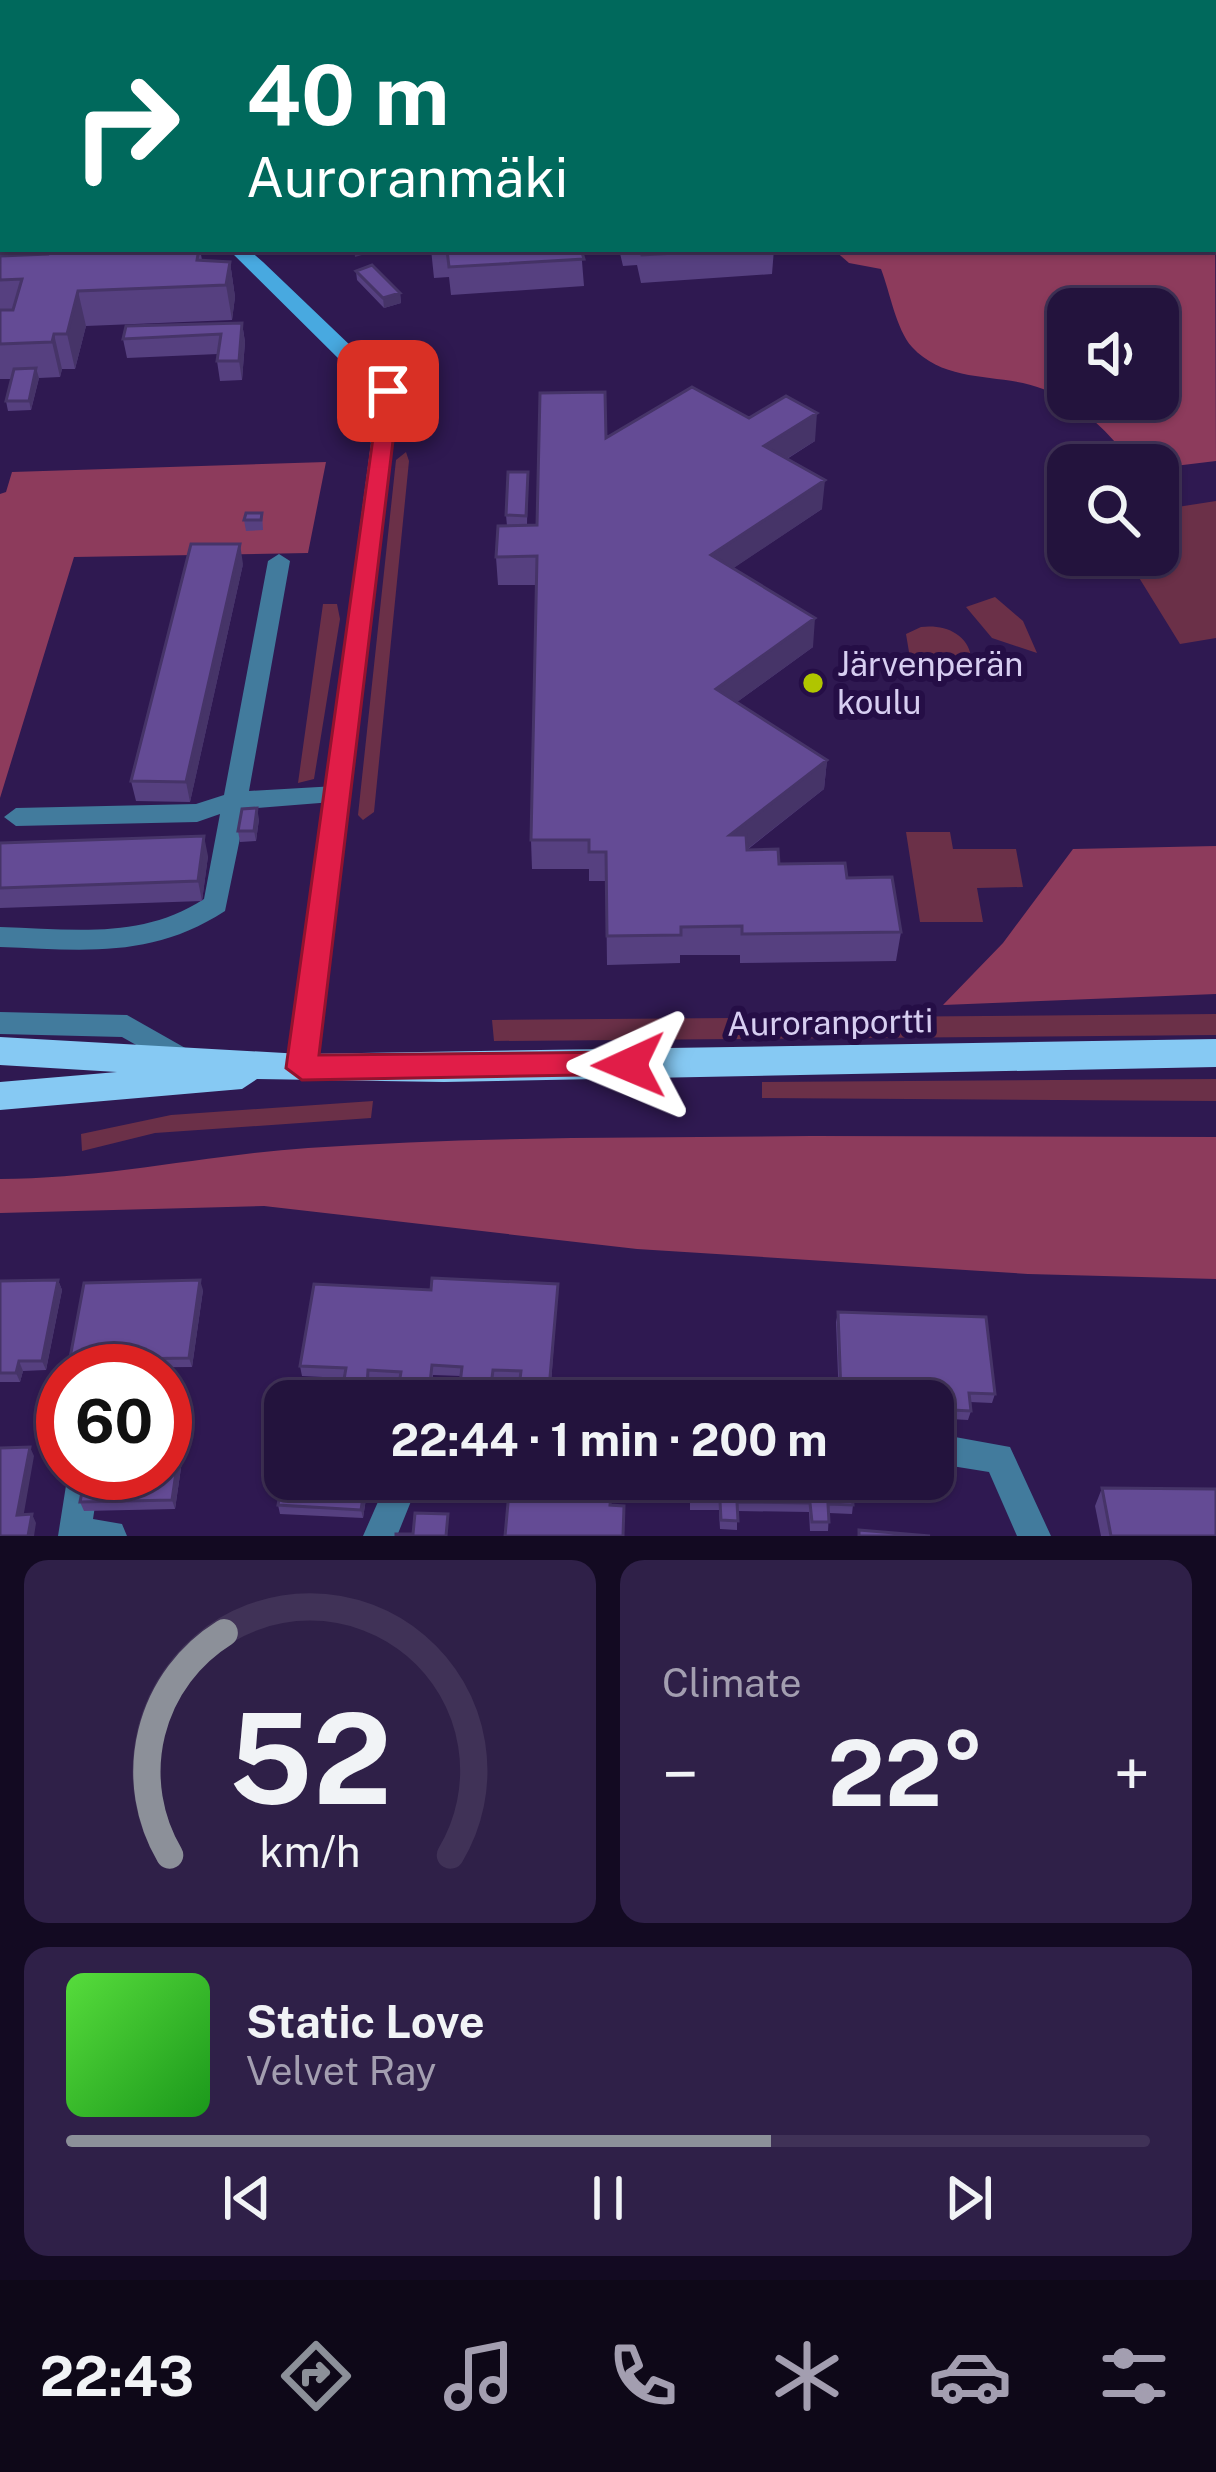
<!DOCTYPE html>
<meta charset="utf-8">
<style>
:root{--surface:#23133d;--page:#2f2048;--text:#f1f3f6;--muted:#a39eb0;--line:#403257;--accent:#8c9099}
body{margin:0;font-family:"Public Sans",sans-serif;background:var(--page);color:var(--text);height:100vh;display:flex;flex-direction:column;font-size:45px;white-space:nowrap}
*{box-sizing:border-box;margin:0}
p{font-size:39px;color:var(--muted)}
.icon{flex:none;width:66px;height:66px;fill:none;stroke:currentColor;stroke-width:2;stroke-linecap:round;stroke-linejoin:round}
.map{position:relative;height:1536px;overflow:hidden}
.panel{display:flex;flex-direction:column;gap:24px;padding:24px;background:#130a22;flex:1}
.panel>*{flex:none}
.top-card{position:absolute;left:0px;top:0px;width:1218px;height:252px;box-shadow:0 3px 9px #0004,0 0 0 3px var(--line);background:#00695c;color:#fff;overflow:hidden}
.buttons{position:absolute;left:1047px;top:288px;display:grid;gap:24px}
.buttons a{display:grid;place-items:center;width:132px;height:132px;border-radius:24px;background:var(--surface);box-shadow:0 3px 9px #0004,0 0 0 3px var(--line);font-size:60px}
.speed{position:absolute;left:36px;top:1344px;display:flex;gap:24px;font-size:60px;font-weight:700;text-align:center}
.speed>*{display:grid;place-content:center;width:156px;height:156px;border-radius:50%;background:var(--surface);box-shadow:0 3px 9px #0004,0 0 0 3px var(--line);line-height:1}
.speed .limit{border:18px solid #d22;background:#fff;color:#111}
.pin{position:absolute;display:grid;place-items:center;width:102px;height:102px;color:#fff;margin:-51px;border-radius:24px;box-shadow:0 6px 18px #0006}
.me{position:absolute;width:132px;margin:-66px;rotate:269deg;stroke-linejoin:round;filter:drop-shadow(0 0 9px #0008)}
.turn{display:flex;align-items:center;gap:42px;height:252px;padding:0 48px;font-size:54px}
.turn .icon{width:156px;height:156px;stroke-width:2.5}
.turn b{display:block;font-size:84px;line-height:102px}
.big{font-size:90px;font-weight:700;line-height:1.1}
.panel .widget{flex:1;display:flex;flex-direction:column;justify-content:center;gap:18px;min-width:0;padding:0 42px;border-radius:24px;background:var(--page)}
.panel .dial{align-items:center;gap:0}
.dial svg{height:312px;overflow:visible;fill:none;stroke:var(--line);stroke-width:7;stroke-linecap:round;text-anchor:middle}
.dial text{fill:var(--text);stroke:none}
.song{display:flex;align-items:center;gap:36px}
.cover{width:144px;height:144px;border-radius:18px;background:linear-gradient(135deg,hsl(110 70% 55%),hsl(120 70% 35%))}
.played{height:12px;border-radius:6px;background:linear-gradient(90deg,var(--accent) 65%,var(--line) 65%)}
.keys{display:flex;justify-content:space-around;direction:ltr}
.heat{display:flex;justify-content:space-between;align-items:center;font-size:66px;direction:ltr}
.panel .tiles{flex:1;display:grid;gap:24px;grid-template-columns:1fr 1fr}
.widget:last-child{grid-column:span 2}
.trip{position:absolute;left:264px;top:1380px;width:690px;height:120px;border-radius:24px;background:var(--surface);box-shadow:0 3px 9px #0004,0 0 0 3px var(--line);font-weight:700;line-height:120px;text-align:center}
.tabs{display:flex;height:192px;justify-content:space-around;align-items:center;background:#0e0818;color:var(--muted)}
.tabs .icon{width:84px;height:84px}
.tabs .current{color:var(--accent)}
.tabs b{font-size:54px;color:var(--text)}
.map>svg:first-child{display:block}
.green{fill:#6b3048}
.forest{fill:#8d3b5c;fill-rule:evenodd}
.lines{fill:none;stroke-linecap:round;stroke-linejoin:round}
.lane{fill:#427b9d;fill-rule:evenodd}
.secondary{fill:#48a9e0;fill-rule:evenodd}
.primary{fill:#86c9f3;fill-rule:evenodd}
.wall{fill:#564080}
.shaded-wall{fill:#463468}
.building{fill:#644b95;stroke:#463468;stroke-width:3}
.route{fill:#e11d48;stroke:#92132f;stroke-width:3}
.poi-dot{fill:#b0c500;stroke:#250e46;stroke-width:4.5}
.labels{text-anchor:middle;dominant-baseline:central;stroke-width:12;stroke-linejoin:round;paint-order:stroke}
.poi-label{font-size:33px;fill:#d7cef1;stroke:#250e46;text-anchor:start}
.street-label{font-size:33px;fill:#d7cef1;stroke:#250e46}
</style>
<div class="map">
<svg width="1216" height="1536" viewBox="0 0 1216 1536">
<rect width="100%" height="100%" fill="#2f1951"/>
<!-- green -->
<path class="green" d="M406 452 409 461 374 812 363 820 358 815 396 460Z
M1216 501V638L1180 644 1125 555H1158V510Z
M995 597 1023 621 1037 653 992 638 966 607Z
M323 604H337L340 619 314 779 298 783Z
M921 627C943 624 968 633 971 657 955 678 936 678 912 670L906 634Z
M906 832H950L953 849H1016L1023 887 977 888 983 922H920Z
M1216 1014V1035L494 1041 492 1020Z
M1216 1079V1101L762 1098V1082Z
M373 1101 371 1118 155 1133 82 1151 81 1134 171 1115Z"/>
<!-- forest -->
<path class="forest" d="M1216 0V15L1215 3 789 2Z
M1215 224 1216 461 1158 468 1135 465C1108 433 1083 404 1043 389 1000 372 947 385 912 347 896 329 890 292 881 269L849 263 833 249H1215ZM1068 309H1158V399H1068Z
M326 462 308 553 74 557 0 798V494L6 492 12 472Z
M1216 846V994L943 1005 1003 943 1073 849Z
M811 1136 1216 1137V1279L1028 1274 637 1249 264 1206 0 1213V1179C103 1179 205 1155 308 1148 475 1136 643 1138 811 1136Z"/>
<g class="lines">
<!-- lane -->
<path class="lane" d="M279 554 290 561 249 791 336 786 345 789 348 795 345 801 246 809 225 911C151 959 84 950 0 947V927C72 929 141 940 204 899L220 814 197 822 16 826 4 817 16 808 196 804 224 795 268 561Z
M0 1012 127 1015 187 1049 191 1057 187 1065 177 1068 122 1037 0 1034Z
M933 1433 1010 1447 1051 1536H1017L989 1472 933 1463Z
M68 1473H100L93 1519 122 1524 127 1536H58Z
M388 1479H420L397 1536H363Z"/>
<!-- secondary -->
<path class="secondary" d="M0 189H3V199H0Z
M228 249H248L263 262 398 391 316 1068 312 1076 302 1079 292 1076 288 1068 371 443 343 398 348 368ZM365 382 378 393 375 417 363 398Z"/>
<!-- primary -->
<path class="primary" d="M0 1037 302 1054 1216 1039V1067L444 1082 257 1079 242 1089 0 1110V1082L117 1072 0 1065Z"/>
</g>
<!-- wall -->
<path class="wall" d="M515 0H720L727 3H516Z
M200 249 202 260 230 262 235 297 232 320 86 326 75 369H62L60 377 39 378 31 410 8 411 6 401 12 379H0V256Z
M431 249H581L584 286 451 295 449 277 434 278Z
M619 249H774L772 274 641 283 637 265 623 266Z
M356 271 400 293 401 303 384 308 357 280Z
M242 323 245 342 242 380 220 381 217 361 218 354 127 358 123 339Z
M749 418 815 441 787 459 822 509 733 568 813 647 737 702 827 760 824 789 747 850 779 864 847 878 901 932 896 961 740 963V955H680V963L607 965 606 881H589V869H532L531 840 536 585H498L496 557 507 526 506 515 528 472 527 525H537L606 438Z
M262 513 263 530 246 531 244 520Z
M243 564 190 802 136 801 131 781Z
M259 819 256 841 240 842 238 831Z
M0 843 208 856 202 901 0 908Z
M58 1280 62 1290 46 1370 23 1371 20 1382H0V1281Z
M558 1284 550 1398 519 1397 520 1380 494 1379 492 1395 461 1393V1376L433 1375 430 1401 400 1400V1381L370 1379 368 1396 345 1395 344 1378 302 1376 300 1366 431 1290Z
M203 1290 192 1367 74 1368 70 1358Z
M838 1312 995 1394 992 1403 970 1402 971 1411 968 1420 950 1419 948 1402 839 1401 836 1322Z
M188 1420 175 1509 84 1511 80 1502Z
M495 1479H612L611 1505 623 1536 509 1490 496 1489Z
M690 1479 853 1505 852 1514 829 1513 828 1531H810L809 1512 737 1511V1530L720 1529 719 1510H690Z
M368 1486 363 1518 280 1514 278 1505Z
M1102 1488 1216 1536H1101L1095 1506Z"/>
<!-- shaded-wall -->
<path class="shaded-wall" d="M354 249H382L355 257Z
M230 262 235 297 232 320 226 285Z
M78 291 86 326 75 369 67 334Z
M400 293 401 303 384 308 383 298Z
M242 323 245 342 242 380 239 361Z
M54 334 62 369 60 377 52 342Z
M36 368 39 378 31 410 29 401Z
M817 413 815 441 762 474 764 446Z
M825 480 822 509 710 584 711 555Z
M240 544 243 564 190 802 186 782Z
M815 618 813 647 715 718 716 689Z
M827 760 824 789 728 864 730 835Z
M257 808 259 819 256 841 254 831Z
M204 836 208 856 202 901 198 881Z
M58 1280 62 1290 46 1370 42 1361Z
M200 1280 203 1290 192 1367 189 1358Z
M19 1361 23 1371 20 1382 16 1373Z
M185 1411 188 1420 175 1509 172 1500Z
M30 1447 34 1456 22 1524 17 1515Z
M366 1479 368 1486 363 1518 361 1510Z
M32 1514 36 1523 34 1536H28Z"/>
<!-- building -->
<path class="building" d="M670 0H720L727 3H678Z
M0 7H3V32H0Z
M50 249H199L197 260 230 262 226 285 78 291 67 334H54L52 342 0 344V310H13L22 279 0 280V256L48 254Z
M432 249H581L584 259 449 267 447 250 432 251Z
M640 249H744L642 255Z
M372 265 400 293 383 298 356 271Z
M242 323 239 361H217L221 334 123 339 126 326Z
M36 368 29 401H6L14 369Z
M692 387 749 418 786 396 817 413 764 446 825 480 711 555 815 618 716 689 827 760 730 835H746L747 850 778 849 779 864 845 863 847 878 892 877 901 932 742 934V926L681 927V935L607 936 606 852H589V840H531L537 556 496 557 498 526 537 525 540 393 605 392 606 438Z
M508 472H528L526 516 506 515Z
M246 513H262L261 520H244Z
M191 544H240L186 782 131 781Z
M257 808 254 831H238L242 809Z
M204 836 198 881 0 888V843Z
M432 1278 558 1284 549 1389 519 1387 521 1371 493 1370 491 1386 460 1384 462 1367 432 1365 429 1392 398 1390 401 1372 368 1370 367 1387 343 1385 346 1368 300 1366 314 1284 431 1290Z
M58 1280 42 1361H19L16 1373H0V1281Z
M200 1280 189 1358 127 1359 125 1371H90L92 1358H70L84 1283Z
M838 1312 986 1317 995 1394 969 1393 971 1411 952 1410 951 1393 873 1391V1401H860V1395L841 1394Z
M185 1411 172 1500 80 1502 86 1473H165V1412Z
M30 1447 17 1515 32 1514 28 1536H0V1448Z
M284 1473 285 1479H366L361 1510 278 1505Z
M495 1479H612L610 1505 624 1506 623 1536H505L510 1481Z
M690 1479H851L853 1505 828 1504 829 1522H812L810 1503 737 1502 738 1521 721 1520 720 1501H691Z
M1102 1488 1216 1489V1536H1111Z
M415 1513 448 1514 446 1536H396V1534H413Z
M859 1530 930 1536H859Z"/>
<!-- route -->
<path class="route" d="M380 387 399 391 319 1055 629 1052 645 1065 640 1074 302 1080 286 1068Z"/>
<!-- markers -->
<circle class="poi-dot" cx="813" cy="683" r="12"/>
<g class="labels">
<!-- poi labels -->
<g class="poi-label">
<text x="837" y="664">Järvenperän<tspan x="837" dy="38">koulu</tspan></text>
</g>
<!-- street labels -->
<g class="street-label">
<text transform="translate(830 1022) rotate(-1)">Auroranportti</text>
</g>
</g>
</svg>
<div class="buttons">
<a><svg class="icon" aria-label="sound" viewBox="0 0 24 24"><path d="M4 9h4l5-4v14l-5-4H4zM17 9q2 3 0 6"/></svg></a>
<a><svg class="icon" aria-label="search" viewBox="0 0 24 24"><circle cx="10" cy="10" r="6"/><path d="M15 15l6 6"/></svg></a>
</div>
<div class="speed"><div class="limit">60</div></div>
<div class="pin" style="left:388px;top:391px;background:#d93025"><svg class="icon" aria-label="arrive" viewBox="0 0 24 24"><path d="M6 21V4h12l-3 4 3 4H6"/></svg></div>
<svg class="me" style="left:629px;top:1065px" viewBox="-20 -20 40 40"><path d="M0-17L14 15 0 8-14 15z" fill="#e11d48" stroke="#fff" stroke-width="4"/></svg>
<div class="trip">22:44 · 1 min · 200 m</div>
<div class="top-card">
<div class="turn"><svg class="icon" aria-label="right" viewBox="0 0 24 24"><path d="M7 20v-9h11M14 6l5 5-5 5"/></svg><div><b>40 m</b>Auroranmäki</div></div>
</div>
</div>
<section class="panel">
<div class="tiles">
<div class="widget dial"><svg viewBox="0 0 100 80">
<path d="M14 69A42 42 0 1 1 86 69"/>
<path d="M14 69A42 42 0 0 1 28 12" stroke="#8c9099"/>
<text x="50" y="56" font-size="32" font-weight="700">52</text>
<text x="50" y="72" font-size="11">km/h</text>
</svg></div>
<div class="widget"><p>Climate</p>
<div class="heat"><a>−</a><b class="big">22°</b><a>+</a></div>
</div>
<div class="widget">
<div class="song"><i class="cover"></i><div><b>Static Love</b><p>Velvet Ray</p></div></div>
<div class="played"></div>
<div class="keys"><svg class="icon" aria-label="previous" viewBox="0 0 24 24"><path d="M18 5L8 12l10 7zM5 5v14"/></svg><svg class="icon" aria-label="pause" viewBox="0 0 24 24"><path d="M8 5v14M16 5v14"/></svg><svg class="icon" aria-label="next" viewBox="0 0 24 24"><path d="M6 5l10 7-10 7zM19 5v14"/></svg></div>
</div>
</div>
</section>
<nav class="tabs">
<b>22:43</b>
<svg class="icon current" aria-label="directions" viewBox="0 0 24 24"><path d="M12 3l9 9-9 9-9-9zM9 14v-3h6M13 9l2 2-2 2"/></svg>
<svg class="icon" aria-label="music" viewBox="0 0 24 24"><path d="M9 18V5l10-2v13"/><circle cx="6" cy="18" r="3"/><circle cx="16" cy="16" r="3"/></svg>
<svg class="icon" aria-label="phone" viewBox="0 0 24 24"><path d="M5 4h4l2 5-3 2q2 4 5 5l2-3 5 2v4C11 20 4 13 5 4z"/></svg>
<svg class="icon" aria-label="climate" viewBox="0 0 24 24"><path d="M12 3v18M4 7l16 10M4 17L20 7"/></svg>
<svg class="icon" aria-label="car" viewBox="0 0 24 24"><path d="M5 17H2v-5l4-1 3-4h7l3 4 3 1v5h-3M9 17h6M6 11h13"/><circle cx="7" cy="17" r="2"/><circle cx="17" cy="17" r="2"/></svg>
<svg class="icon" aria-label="filters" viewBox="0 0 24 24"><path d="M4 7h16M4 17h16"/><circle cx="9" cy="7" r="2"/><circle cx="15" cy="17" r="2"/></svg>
</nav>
